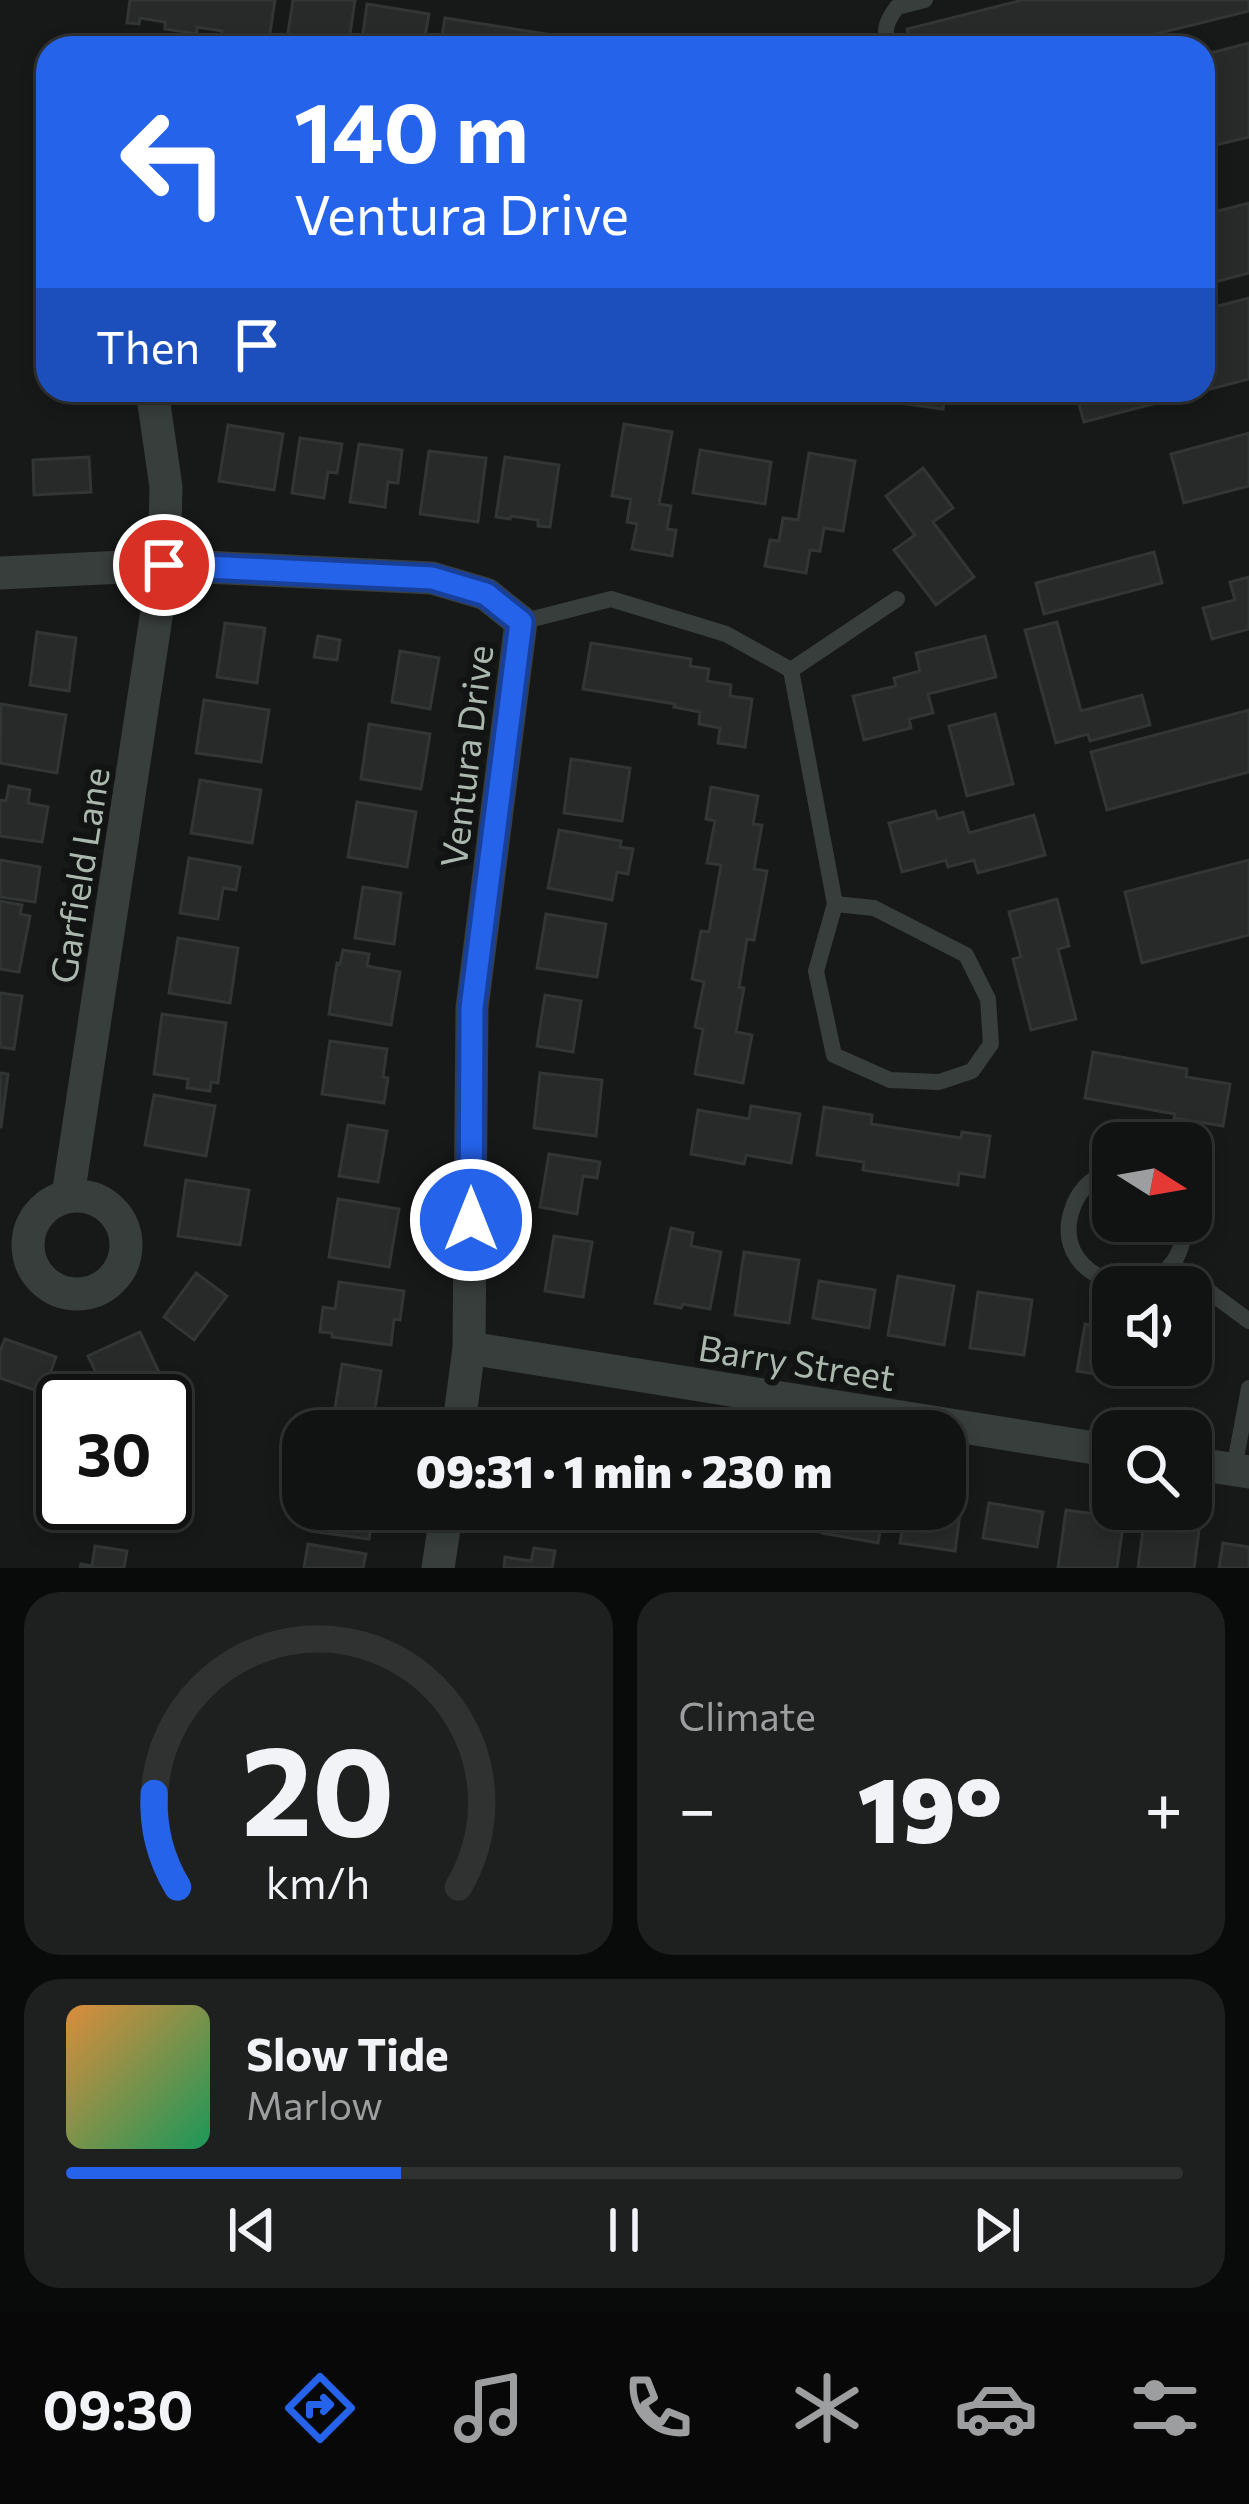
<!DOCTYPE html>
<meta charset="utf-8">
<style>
:root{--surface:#111312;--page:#1e2020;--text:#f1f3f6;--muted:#9c9e9f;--line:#303232;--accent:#2563eb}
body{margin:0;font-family:Commissioner,sans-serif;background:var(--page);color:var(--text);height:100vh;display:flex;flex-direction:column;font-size:45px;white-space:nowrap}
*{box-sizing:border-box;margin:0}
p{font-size:39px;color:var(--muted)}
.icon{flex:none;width:66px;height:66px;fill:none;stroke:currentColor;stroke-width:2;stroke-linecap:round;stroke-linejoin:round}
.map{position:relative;height:1568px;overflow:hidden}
.side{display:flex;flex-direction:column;gap:24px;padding:24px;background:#090a0a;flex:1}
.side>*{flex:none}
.guide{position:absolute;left:36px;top:36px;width:1179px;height:366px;border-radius:36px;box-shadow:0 6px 18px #0003,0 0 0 3px var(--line);background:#2563eb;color:#fff;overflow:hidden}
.needle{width:78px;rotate:101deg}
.controls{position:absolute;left:1092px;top:1122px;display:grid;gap:24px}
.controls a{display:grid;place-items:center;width:120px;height:120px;border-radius:24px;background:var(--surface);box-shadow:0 6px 18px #0003,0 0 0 3px var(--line);font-size:60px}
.speed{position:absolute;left:36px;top:1374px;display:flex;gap:24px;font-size:60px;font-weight:700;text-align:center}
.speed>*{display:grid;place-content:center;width:156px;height:156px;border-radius:50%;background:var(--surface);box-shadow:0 6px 18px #0003,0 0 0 3px var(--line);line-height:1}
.speed .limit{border:6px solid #111;border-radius:18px;background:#fff;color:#111}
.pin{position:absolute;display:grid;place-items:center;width:102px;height:102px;color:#fff;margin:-51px;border:6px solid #fff;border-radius:50%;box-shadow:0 3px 12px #0007}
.me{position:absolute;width:132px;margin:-66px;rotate:0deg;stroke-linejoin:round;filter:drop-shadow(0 0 9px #0008)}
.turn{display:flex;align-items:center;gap:42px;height:252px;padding:0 60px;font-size:54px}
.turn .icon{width:156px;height:156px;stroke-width:2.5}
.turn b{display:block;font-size:84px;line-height:102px}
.then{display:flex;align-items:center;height:114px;padding:0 60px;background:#0003;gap:24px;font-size:45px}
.big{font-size:90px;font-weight:800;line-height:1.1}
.side .card{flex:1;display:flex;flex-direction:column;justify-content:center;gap:18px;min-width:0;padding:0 42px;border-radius:36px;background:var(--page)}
.side .dial{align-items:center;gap:0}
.dial svg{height:312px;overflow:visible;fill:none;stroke:var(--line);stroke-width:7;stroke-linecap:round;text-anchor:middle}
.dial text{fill:var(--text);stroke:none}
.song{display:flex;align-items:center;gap:36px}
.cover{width:144px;height:144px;border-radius:18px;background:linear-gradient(135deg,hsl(30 70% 55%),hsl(150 70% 35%))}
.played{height:12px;border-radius:6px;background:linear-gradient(90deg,var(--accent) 30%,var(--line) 30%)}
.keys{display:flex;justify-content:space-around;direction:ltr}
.heat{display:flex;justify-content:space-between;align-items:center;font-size:66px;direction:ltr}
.side .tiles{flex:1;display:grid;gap:24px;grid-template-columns:1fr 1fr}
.card:last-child{grid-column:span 2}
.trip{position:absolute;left:282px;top:1410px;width:684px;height:120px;border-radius:36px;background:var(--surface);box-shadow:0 6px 18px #0003,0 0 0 3px var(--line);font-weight:800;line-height:120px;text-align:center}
.tab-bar{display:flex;height:192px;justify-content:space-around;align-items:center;background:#070807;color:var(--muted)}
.tab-bar .icon{width:84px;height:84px}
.tab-bar .current{color:var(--accent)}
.tab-bar b{font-size:54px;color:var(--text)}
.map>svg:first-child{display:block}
.building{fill:#272a29;stroke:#313533;stroke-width:3}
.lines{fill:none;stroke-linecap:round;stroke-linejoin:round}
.service{stroke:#383e3b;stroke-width:16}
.minor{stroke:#383e3b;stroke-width:33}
.route-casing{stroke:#184099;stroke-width:30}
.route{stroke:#2563eb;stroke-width:21}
.labels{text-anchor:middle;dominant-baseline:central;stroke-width:12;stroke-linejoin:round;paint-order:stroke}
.street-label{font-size:36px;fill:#aab8ae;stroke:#121413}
</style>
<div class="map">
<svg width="1249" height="1568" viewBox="0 0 1249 1568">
<rect width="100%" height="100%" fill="#171918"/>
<!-- building -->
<path class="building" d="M130 0H275L269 39 254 37V43L221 37 222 31 197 27V34L165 29V22L140 18 139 24 127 23Z
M293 0H355L348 48 286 46Z
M1023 0H1249V11L1099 48H911L907 29Z
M367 4 429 14 423 48H361Z
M445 18 616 45V48H440Z
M634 38 697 48H633Z
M1249 43V137L1203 148V55Z
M1249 203V273L1203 285 1206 297H1203V215Z
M1249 298V379L1084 422 1075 390H1203V310Z
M890 390H946L943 409 900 403 902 392Z
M624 424 672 432 659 504 671 506 667 529 676 530 672 556 632 549 637 524 627 522 631 499 612 496Z
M228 425 283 434 274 490 219 481Z
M1249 433V486L1184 503 1171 454Z
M300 438 342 444 337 473 328 472 324 498 292 493Z
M359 444 402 450 398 483 388 482 385 507 350 502Z
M700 450 771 462 765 504 693 493Z
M429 451 486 458 478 522 420 514Z
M809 453 855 461 843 531 824 528 820 551 810 550 806 573 765 566 770 540 779 541 783 518 798 520Z
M89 457 91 492 34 495 33 460Z
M505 457 559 465 550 527 538 526V520L511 516 510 519 496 517Z
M923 468 953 508 933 522 974 577 936 605 894 550 915 535 886 496Z
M1154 552 1162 583 1044 614 1036 583Z
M1249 577V629L1212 639 1203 608 1235 600 1230 582Z
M1057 622 1081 711 1142 695 1150 725 1090 741 1088 734 1056 743 1025 630Z
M225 623 265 628 257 683 217 677Z
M37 632 76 638 69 691 30 685Z
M318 636 340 640 337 660 314 657Z
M985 636 996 677 928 694 933 713 909 719 911 728 864 740 853 696 896 686 894 678 920 671 916 653Z
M591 643 691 659 690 666 709 669 707 681 731 685 730 696 752 699 745 747 718 743 720 728 699 724 700 712 674 707 675 704 583 689Z
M400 651 439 658 430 709 392 702Z
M204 700 269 710 261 762 196 753Z
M1 704 66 715 57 773 0 763Z
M1249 710V772L1107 810 1091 752Z
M995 714 1013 784 967 796 949 726Z
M369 724 430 734 421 789 361 779Z
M571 759 630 768 622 821 564 813Z
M200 780 261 790 252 843 191 833Z
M9 786 30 790 28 803 48 807 42 842 0 836V800L6 801Z
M711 787 758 796 753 824 762 825 754 869 767 871 754 940 747 939 739 987 744 988 736 1032 752 1035 743 1083 695 1074 703 1029 695 1027 704 982 692 979 701 931 709 932 721 865 707 863 715 821 706 819Z
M357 802 416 812 407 867 348 857Z
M935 811 938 819 963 812 969 833 1034 815 1045 855 978 873 974 860 948 867 946 860 902 872 889 823Z
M559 830 621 841 620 847 633 849 628 874 617 872 612 900 548 888Z
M189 858 240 867 236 890 223 888 218 919 180 913Z
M0 860 40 867 35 902 0 897Z
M1249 860V935L1142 963 1125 892Z
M363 887 401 893 394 944 355 938Z
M1057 899 1069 946 1058 949 1076 1019 1031 1030 1013 959 1021 957 1009 912Z
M0 901 22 905 20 914 30 916 19 972 0 969Z
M546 914 606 924 597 977 537 968Z
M178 938 238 948 230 1003 169 993Z
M343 950 369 954 367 966 400 972 391 1025 329 1014 337 963 340 964Z
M0 993 22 996 14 1049 0 1047Z
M545 995 581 1001 573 1052 537 1046Z
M162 1014 226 1023 218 1083 211 1082 210 1091 187 1088 188 1079 154 1074Z
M330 1041 387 1049 383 1077 388 1078 384 1103 322 1094Z
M1093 1052 1187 1069 1186 1077 1230 1084 1223 1126 1174 1118 1175 1114 1085 1098Z
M0 1073 8 1074 1 1127H0Z
M540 1073 602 1080 596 1136 534 1128Z
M154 1095 215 1106 206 1156 145 1145Z
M751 1106 800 1114 791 1163 746 1155 744 1164 691 1154 698 1110 749 1119Z
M824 1107 872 1115 871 1124 961 1138 962 1132 990 1136 984 1177 959 1173 958 1185 863 1170 864 1162 817 1155Z
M348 1125 387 1131 378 1182 339 1176Z
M549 1154 600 1162 597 1178 583 1176 577 1214 540 1207Z
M186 1180 249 1190 240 1245 178 1236Z
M338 1199 399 1209 389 1267 329 1257Z
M671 1228 693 1233 691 1246 721 1252 710 1309 683 1304 681 1308 655 1303Z
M554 1236 592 1242 583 1297 545 1291Z
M744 1252 799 1260 789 1323 735 1315Z
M196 1273 227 1296 194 1340 164 1317Z
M898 1276 954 1286 944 1345 888 1335Z
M819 1281 875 1290 869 1328 813 1318Z
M339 1282 404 1291 400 1320 394 1319 391 1345 332 1337V1333L320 1332 323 1307 335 1309Z
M978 1292 1032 1300 1024 1355 970 1348Z
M1085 1324 1113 1329V1365H1191V1333L1201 1335 1194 1381 1153 1375 1152 1383 1077 1371Z
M140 1332 166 1387 135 1401H110L88 1356Z
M5 1339 56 1357 43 1393 0 1378V1351Z
M342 1364 381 1371 373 1421 334 1415Z
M945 1489 963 1492 955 1551 900 1543 906 1509H945Z
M989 1503 1043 1512 1037 1547 983 1538Z
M313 1509H373L369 1539 310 1531Z
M826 1509H884L878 1543 822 1533Z
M1066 1510 1124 1518 1117 1568H1058Z
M1144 1523 1199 1530 1194 1568H1138Z
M1223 1543 1249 1547V1568H1219Z
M308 1544 366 1554 363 1568H304Z
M95 1546 127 1551 124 1568H80L81 1564 92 1566Z
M534 1548 555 1551 552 1568H504L505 1557 531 1561Z"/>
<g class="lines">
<!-- service -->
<path class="service" d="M889 48C883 30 886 22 897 7L925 0
M521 622 611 599 726 634 791 670
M791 670 835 904 816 971 834 1055 890 1080 939 1082 972 1071 991 1044 988 999 966 955 874 908 835 904
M791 670 897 599
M1113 1171C1094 1176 1080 1188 1073 1207 1042 1291 1187 1319 1184 1221
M1172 1264 1249 1321
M1234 1469 1249 1388"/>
<!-- minor -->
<path class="minor" d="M0 573 164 565 432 578 486 594 521 622 472 1008 469 1348 458 1431
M68 1196 164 565 166 487 152 390
M28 1245a49 49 0 1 1 98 0a49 49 0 1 1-98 0Z
M469 1348 1113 1451
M1191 1463 1249 1472
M438 1568 447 1509"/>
</g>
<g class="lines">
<!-- route casing -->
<g class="route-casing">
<path id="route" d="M164 565 432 578 486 594 521 622 472 1008 471 1220"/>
</g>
<!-- route -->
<use href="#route" class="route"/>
</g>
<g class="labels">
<!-- street labels -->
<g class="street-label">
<text transform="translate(465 756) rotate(-83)">Ventura Drive</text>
<text transform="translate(78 875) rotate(-81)">Garfield Lane</text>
<text transform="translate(797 1361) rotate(9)">Barry Street</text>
</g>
</g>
</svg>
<div class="controls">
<a><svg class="needle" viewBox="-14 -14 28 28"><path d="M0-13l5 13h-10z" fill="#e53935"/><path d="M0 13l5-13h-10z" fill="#9c9e9f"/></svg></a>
<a><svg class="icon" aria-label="sound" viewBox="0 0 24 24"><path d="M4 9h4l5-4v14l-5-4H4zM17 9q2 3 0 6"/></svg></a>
<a><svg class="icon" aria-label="search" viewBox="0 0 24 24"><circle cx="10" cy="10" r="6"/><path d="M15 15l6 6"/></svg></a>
</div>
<div class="speed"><div class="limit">30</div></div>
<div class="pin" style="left:164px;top:565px;background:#d93025"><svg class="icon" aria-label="arrive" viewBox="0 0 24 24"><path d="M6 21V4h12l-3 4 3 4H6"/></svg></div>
<svg class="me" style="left:471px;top:1220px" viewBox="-20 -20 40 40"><circle r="17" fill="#2563eb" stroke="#fff" stroke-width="3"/><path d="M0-11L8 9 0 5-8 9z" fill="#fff"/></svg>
<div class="trip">09:31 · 1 min · 230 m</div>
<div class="guide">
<div class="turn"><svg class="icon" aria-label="left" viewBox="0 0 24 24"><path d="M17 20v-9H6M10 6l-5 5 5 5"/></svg><div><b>140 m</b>Ventura Drive</div></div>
<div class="then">Then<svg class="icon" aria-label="arrive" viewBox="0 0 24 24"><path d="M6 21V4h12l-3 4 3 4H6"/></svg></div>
</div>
</div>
<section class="side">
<div class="tiles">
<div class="card dial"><svg viewBox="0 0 100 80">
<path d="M14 69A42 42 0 1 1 86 69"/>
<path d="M14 69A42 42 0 0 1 8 45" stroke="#2563eb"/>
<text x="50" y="56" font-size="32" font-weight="700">20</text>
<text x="50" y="72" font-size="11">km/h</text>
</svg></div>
<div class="card"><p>Climate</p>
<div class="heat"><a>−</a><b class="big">19°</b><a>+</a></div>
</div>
<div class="card">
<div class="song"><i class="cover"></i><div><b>Slow Tide</b><p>Marlow</p></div></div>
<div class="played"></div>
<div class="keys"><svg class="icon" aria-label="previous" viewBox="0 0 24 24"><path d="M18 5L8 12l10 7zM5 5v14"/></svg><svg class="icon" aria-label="pause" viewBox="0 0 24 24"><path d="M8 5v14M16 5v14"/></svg><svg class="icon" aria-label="next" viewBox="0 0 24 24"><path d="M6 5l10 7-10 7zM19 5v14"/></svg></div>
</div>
</div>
</section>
<nav class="tab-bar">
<b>09:30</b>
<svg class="icon current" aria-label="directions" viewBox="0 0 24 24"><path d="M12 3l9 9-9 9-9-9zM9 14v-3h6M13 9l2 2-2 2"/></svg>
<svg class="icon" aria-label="music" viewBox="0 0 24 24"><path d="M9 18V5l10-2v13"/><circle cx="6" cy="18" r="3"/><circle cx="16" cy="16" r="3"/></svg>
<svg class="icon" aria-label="phone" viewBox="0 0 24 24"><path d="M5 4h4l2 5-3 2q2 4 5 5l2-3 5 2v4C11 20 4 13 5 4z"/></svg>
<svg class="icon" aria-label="climate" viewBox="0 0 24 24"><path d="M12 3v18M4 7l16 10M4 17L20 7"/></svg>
<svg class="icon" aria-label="car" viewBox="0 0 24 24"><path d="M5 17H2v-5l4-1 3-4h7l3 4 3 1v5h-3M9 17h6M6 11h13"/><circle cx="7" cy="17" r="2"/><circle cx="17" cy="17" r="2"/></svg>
<svg class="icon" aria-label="filters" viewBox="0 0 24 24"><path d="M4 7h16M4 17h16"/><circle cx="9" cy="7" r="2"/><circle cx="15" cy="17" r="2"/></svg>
</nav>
